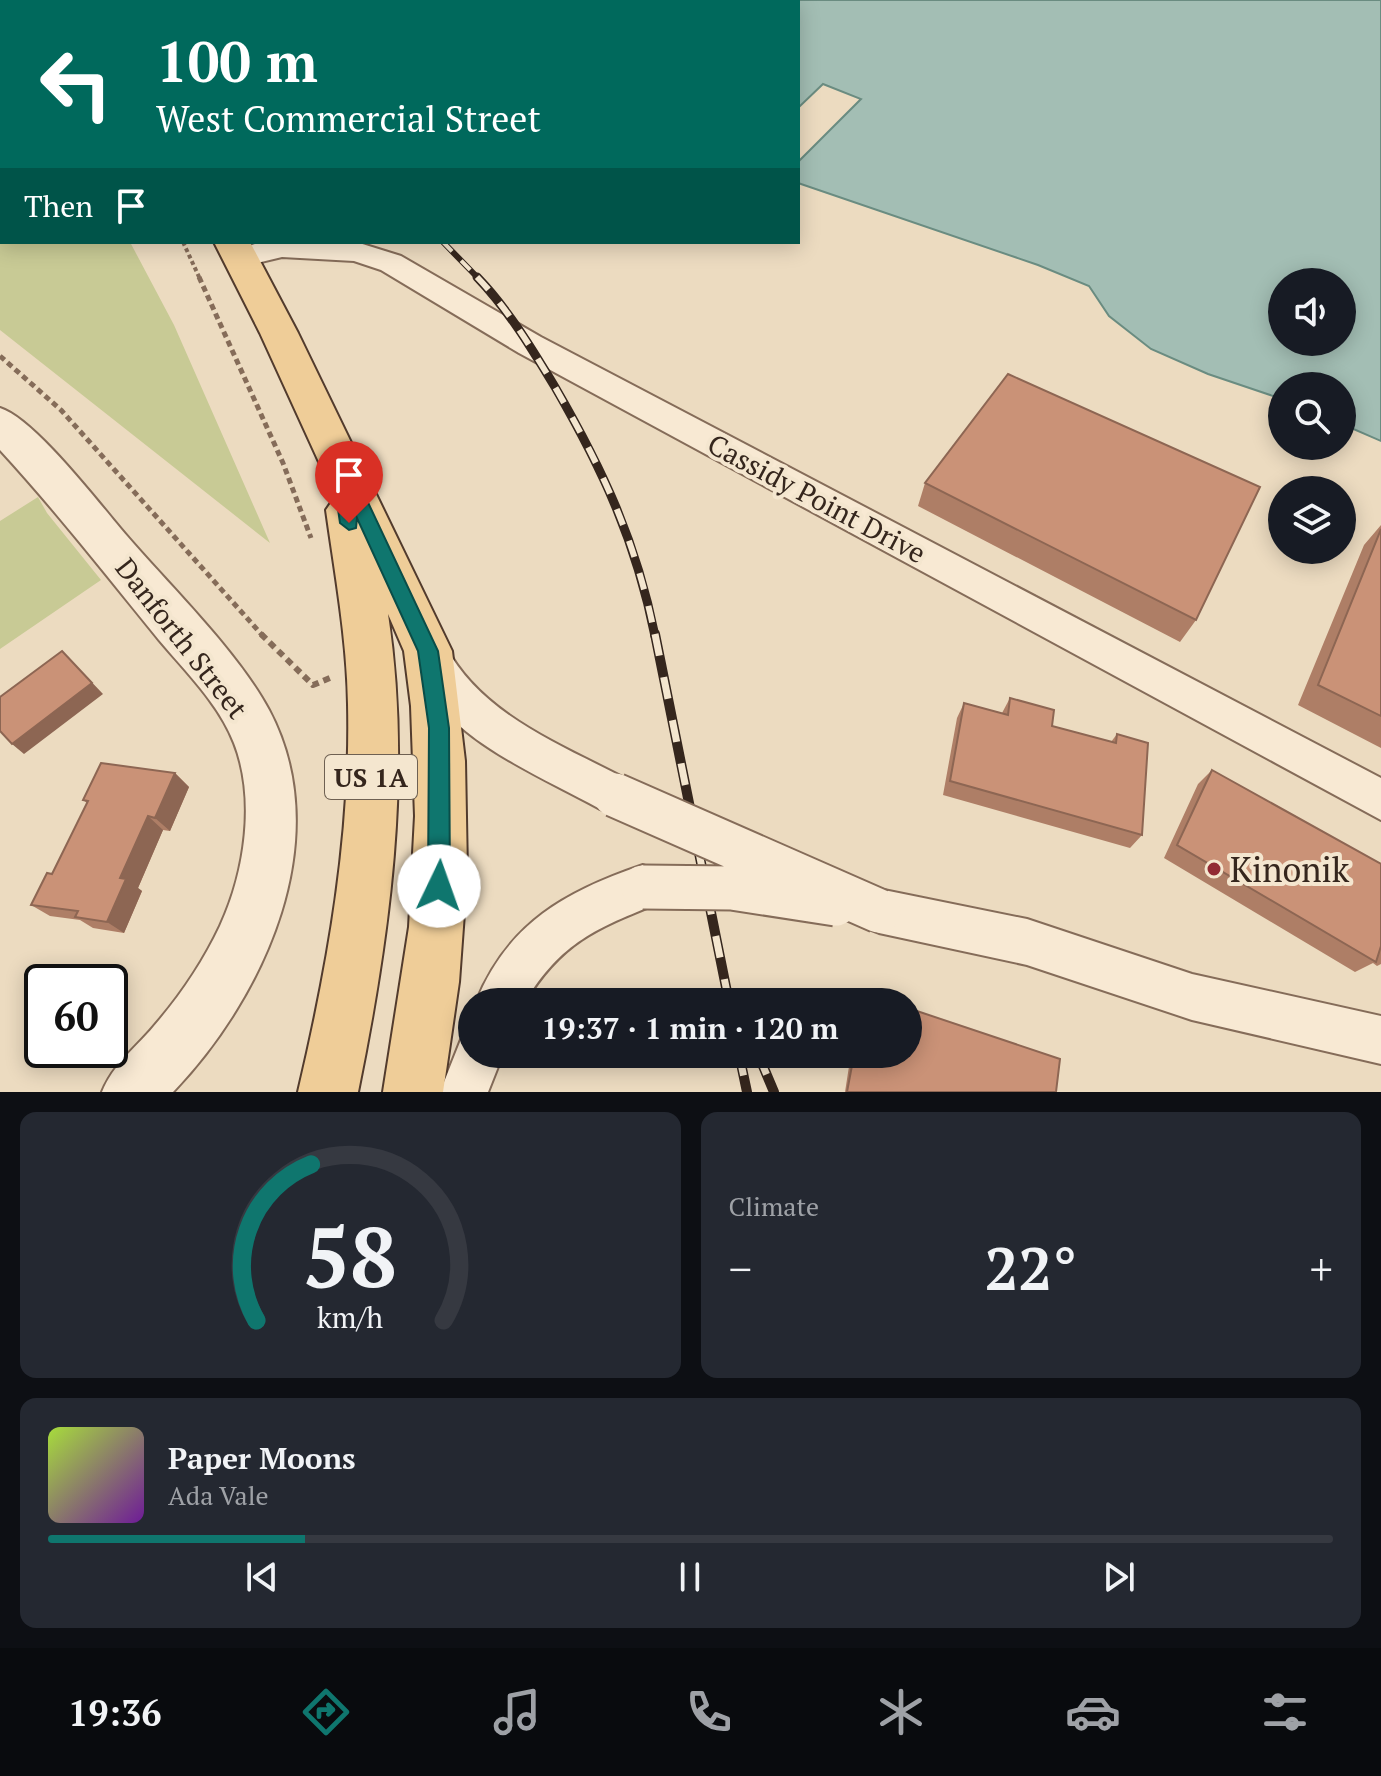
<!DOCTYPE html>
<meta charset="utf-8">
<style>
:root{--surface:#171b24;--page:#242831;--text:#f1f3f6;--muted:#9ea1a6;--line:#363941;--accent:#0f766e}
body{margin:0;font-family:"PT Serif",serif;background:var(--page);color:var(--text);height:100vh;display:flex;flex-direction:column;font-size:30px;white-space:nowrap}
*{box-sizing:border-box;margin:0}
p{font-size:26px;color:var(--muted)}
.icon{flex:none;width:44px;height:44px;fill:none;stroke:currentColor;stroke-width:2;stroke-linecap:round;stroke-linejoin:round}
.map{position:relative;height:1092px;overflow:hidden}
.details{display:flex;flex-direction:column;gap:20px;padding:20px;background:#0d0f14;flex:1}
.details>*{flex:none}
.guide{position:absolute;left:0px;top:0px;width:800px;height:244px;box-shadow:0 4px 20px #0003;background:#00695c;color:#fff;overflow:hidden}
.controls{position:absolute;left:1268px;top:268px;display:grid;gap:16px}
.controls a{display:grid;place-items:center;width:88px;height:88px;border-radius:50%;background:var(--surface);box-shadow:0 4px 20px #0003;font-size:40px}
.speed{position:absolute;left:24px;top:964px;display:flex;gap:16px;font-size:40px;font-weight:700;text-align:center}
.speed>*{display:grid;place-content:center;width:104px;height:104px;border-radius:50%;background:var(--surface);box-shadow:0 4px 20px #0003;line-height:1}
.speed .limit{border:4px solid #111;border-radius:12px;background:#fff;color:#111}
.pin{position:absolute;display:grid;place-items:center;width:68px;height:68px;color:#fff;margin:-82px -34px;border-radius:50% 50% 50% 0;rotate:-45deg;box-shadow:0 0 8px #0007}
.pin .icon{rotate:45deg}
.me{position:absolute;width:88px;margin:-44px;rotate:3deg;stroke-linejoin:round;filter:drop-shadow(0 0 6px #0008)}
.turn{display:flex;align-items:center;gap:28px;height:168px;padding:0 24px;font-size:36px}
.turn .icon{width:104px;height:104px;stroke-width:2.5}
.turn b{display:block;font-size:56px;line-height:68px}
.then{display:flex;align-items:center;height:76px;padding:0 24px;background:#0003;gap:16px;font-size:30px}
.big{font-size:60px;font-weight:800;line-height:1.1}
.details .widget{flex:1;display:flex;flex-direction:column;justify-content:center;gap:12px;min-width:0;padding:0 28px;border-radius:16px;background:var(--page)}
.details .dial{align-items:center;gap:0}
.dial svg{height:208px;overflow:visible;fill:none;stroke:var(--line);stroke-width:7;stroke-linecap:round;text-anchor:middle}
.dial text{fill:var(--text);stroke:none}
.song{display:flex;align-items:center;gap:24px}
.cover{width:96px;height:96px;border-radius:12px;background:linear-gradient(135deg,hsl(80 70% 55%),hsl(280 70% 35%))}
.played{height:8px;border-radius:4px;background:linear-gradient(90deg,var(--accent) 20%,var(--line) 20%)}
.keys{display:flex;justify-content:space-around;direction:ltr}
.heat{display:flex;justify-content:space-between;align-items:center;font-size:44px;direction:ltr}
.details .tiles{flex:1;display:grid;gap:20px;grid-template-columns:1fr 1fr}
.widget:last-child{grid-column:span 2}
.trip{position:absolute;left:458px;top:988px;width:464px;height:80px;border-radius:40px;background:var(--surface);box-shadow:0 4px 20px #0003;font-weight:800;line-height:80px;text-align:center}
.tab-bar{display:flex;height:128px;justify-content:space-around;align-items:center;background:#090b0e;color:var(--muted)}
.tab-bar .icon{width:56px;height:56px}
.tab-bar .current{color:var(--accent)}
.tab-bar b{font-size:36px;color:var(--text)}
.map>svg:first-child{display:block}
.green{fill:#c8ca95}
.water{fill:#a3beb4;stroke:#6a8c81;stroke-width:2;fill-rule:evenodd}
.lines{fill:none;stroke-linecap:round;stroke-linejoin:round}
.minor-casing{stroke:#856c59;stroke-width:4}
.tertiary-casing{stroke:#856c59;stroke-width:4}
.primary-casing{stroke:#523b2d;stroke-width:4}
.path-far2{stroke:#856c59;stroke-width:4;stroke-dasharray:4 3;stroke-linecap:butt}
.path-far1{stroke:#856c59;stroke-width:5;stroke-dasharray:6 4;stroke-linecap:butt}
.path{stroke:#856c59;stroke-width:6;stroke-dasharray:7 5;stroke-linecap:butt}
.minor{fill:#f8e9d3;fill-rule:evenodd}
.tertiary{fill:#f8e9d3;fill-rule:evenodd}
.primary{fill:#efcd98;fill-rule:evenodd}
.rail-far2-casing{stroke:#35261d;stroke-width:6}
.rail-far1-casing{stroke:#35261d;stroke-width:9}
.rail-casing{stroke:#35261d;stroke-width:10}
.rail-far2{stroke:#f4e6cf;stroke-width:4;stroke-dasharray:13;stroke-linecap:butt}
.rail-far1{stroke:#f4e6cf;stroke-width:6;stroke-dasharray:17;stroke-linecap:butt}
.rail{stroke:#f4e6cf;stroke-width:7;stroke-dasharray:22;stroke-linecap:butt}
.minor-bridge-casing{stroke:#856c59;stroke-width:47;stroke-linecap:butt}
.minor-bridge{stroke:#f8e9d3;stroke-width:43}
.wall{fill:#ae7e66}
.shaded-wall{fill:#8d6653}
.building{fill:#ca9277;stroke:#8d6653;stroke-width:2}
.route{fill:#0f766e;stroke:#0a4d48;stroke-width:2}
.poi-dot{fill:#922a34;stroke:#f4e6cf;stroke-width:3}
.labels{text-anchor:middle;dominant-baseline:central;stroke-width:8;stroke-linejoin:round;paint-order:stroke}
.shield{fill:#f4e6cf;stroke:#6e6052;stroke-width:2}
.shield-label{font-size:26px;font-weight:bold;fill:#35261d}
.street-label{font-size:28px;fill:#35261d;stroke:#f4e6cf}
.near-poi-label{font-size:34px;fill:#35261d;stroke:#f4e6cf;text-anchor:start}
</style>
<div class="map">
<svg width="1381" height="1092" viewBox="0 0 1381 1092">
<rect width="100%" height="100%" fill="#ecdbc0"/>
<!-- green -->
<path class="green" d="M0 77 2 242H130L174 325 270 543 0 330Z
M38 497 47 513 101 580 0 649V521Z"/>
<!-- water -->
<path class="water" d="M267 0H1381V441L1342 424V386H1282V399L1208 374 1151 349 1109 316 1089 286 1038 265 798 183V162L861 99 823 84 798 108V2ZM1282 282H1342V342H1282Z"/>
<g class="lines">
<!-- minor casing -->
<g class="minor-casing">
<path id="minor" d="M263 242H356L401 256 541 337 1381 778V820L519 353 381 270 354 261 282 257 240 267 230 264 225 257 230 250Z
M431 640 445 645C480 715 564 746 630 781L636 795 630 809 615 815 600 809C544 778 471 749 431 696 422 685 418 670 412 657L417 645Z
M643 865 659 871 665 887 659 903C597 928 561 942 525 1002H476C508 923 566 891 643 865Z
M879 889 1027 919 1192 974 1381 1016V1064L1192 1020 1027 965 879 933 863 927 857 911 863 895Z
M472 1033V1054H503L488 1092H440L462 1037Z"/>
</g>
<!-- tertiary casing -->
<g class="tertiary-casing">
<path id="tertiary" d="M0 408C35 419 100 505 127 536 171 587 238 652 269 710 337 838 265 996 173 1092H102C114 1063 134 1050 154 1026 180 996 203 962 220 926 245 872 256 799 234 743 219 704 185 671 159 640 107 576 56 511 0 450Z"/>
</g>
<!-- primary casing -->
<g class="primary-casing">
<path id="primary" d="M32 0H61L62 2H33Z
M214 242H250L298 333 452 651 465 761 467 872 459 982 443 1092H383L409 927 415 816 411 706 404 651 388 614C412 774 390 935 358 1092H298C328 965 351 836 348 704 347 639 335 575 326 510L335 497 260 333Z"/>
</g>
<!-- path-far2 -->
<path class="path-far2" d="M183 242 200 279"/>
<!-- path-far1 -->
<path class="path-far1" d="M199 277 283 463 311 538
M0 356 61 410 263 636"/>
<!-- path -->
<path class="path" d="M261 634 313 685 330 678"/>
<!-- minor -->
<use href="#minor" class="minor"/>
<!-- tertiary -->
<use href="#tertiary" class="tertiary"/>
<!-- primary -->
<use href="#primary" class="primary"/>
<!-- rail-far2 casing -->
<g class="rail-far2-casing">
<path id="rail-far2" d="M152 0 155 2
M443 242 479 279"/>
</g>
<!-- rail-far1 casing -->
<g class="rail-far1-casing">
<path id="rail-far1" d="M477 277C508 309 532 349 555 387 603 470 636 541 655 636"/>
</g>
<!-- rail casing -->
<g class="rail-casing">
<path id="rail" d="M655 634 729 1002
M739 1054 747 1092
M758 1054 774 1092"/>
</g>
<!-- rail-far2 -->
<use href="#rail-far2" class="rail-far2"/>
<!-- rail-far1 -->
<use href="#rail-far1" class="rail-far1"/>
<!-- rail -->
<use href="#rail" class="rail"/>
<!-- minor-bridge casing -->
<g class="minor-bridge-casing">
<path id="minor-bridge" d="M615 795 879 911
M643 887 732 888 836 904"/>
</g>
<!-- minor-bridge -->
<use href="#minor-bridge" class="minor-bridge"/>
</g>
<!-- wall -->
<path class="wall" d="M925 483 1196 620 1180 642 918 506Z
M1381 525V748L1298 705 1364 545Z
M1010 698 1052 726 1111 742 1117 734 1142 835 1130 848 943 795 957 718 964 703 1002 713Z
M1212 770 1381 864V964L1377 966 1373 963 1355 972 1164 858 1198 784Z
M175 773 189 787 170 831 163 830 138 888 142 891 124 933 93 928 80 920 50 916 31 905 52 874 87 803 83 800Z
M867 1054H908L1056 1092H845L850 1060 854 1055 866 1060Z"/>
<!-- shaded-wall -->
<path class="shaded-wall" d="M62 651 103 694 24 754 12 744Z
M175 773 189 787 170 831 155 818Z
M148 816 163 830 138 888 142 891 124 933 107 922 120 878Z"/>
<!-- building -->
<path class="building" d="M1008 374 1260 487 1196 620 925 483Z
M1381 529V716L1318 685Z
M62 651 92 683 12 744 0 731V697Z
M1010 698 1054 710 1052 726 1116 743 1117 734 1148 743 1142 835 950 781 964 703 1008 715Z
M101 763 175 773 155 818 148 816 120 878 126 879 107 922 75 917 78 911 31 905 47 873 52 874 88 801 83 800Z
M1212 770 1381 864V946L1376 962 1177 845Z
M908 1008 1060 1059 1056 1092H847L854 1055 869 1061 870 1054H908Z"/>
<!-- route -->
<path class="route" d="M339 454 348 460 438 651 449 728 450 886 447 894 439 898 431 894 428 886 429 728 418 651 357 518 356 528 349 530 340 523 331 460Z"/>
<!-- markers -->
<circle class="poi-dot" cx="1214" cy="869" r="8"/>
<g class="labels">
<!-- shield labels -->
<rect class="shield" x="325" y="755" width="92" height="44" rx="6"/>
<g class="shield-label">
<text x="371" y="777">US 1A</text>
</g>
<!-- street labels -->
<g class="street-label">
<text transform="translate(817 498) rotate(28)">Cassidy Point Drive</text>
<text transform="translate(182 638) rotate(52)">Danforth Street</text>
</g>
<!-- near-poi labels -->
<g class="near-poi-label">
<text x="1230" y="869">Kinonik</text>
</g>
</g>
</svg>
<div class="controls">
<a><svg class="icon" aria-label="sound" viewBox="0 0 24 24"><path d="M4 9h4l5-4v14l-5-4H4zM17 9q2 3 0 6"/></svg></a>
<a><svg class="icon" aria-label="search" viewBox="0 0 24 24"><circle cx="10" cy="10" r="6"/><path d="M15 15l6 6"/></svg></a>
<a><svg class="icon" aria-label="layers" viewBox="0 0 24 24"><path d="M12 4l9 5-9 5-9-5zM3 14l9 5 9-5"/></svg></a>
</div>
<div class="speed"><div class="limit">60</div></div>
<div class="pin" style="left:349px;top:523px;background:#d93025"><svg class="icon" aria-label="arrive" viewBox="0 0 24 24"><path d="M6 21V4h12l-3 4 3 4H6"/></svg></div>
<svg class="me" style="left:439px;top:886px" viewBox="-20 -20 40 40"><circle r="19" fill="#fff"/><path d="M0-13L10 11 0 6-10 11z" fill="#0f766e"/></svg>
<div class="trip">19:37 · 1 min · 120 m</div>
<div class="guide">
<div class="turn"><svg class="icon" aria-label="left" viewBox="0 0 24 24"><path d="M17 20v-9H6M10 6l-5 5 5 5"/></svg><div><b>100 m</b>West Commercial Street</div></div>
<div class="then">Then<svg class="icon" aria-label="arrive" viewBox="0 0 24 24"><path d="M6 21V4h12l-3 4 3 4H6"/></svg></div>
</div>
</div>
<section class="details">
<div class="tiles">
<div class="widget dial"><svg viewBox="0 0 100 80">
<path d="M14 69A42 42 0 1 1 86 69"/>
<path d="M14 69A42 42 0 0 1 35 9" stroke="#0f766e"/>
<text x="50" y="56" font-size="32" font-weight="700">58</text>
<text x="50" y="72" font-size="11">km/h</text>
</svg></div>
<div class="widget"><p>Climate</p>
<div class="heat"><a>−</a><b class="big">22°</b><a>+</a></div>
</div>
<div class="widget">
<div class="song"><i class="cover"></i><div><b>Paper Moons</b><p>Ada Vale</p></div></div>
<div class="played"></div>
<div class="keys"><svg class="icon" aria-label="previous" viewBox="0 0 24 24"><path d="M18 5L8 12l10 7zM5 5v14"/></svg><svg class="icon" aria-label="pause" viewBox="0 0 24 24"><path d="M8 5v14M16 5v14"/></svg><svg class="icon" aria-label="next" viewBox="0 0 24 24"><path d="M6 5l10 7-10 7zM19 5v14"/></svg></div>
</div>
</div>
</section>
<nav class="tab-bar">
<b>19:36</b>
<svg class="icon current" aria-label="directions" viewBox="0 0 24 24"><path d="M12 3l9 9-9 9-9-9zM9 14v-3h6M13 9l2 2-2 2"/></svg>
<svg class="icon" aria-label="music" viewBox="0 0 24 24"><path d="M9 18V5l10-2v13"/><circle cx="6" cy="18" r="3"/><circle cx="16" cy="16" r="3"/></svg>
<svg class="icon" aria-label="phone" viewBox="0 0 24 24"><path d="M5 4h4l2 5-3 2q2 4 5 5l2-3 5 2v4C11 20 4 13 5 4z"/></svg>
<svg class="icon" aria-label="climate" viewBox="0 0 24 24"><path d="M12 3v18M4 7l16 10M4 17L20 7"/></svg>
<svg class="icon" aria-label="car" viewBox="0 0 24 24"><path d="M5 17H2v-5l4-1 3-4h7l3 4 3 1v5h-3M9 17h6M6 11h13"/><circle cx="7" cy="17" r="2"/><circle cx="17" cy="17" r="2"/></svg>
<svg class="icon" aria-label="filters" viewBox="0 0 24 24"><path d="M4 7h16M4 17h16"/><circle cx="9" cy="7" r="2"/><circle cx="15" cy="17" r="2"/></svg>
</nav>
